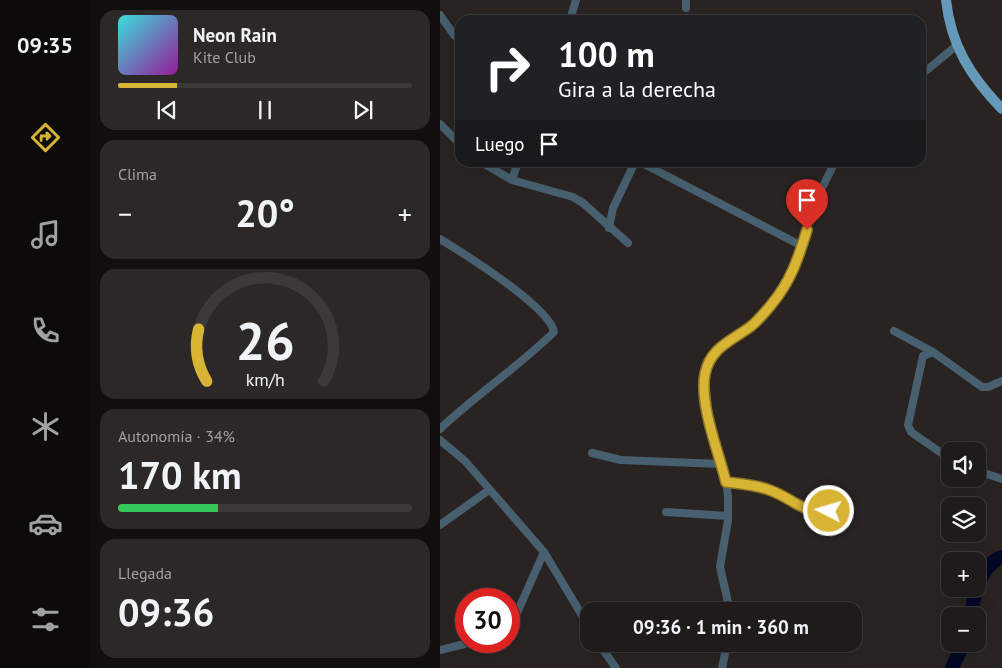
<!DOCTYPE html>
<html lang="es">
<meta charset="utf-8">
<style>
:root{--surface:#1f1b1a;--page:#2c2827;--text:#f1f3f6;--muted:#a1a1a2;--line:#3c3939;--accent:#d8b434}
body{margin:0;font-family:"PT Sans",sans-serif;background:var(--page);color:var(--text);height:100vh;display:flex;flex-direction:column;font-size:19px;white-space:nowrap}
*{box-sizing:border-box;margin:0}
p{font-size:16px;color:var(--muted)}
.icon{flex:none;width:28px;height:28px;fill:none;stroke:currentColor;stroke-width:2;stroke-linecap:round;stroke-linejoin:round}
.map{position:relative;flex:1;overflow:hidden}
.panel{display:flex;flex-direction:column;gap:10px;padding:10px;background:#110f0e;width:350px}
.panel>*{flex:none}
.guide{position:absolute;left:15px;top:15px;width:471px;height:152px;border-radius:15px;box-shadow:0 5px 20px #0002,0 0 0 1px var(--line);background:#202124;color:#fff;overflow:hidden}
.fabs{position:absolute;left:501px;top:442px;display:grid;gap:10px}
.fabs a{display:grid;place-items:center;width:45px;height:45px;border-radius:10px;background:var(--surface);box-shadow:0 5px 20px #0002,0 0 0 1px var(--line);font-size:25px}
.speed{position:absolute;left:15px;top:588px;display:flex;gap:10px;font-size:25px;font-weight:700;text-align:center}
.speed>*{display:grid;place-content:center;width:65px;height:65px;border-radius:50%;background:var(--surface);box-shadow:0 5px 20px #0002,0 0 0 1px var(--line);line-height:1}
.speed .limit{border:8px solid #d22;background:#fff;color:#111}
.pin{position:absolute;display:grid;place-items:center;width:42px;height:42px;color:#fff;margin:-51px -21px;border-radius:50% 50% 50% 0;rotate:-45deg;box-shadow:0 0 5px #0007}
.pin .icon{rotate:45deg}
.me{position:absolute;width:55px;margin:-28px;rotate:275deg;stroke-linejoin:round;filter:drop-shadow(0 0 4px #0008)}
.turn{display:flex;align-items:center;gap:18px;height:105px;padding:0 20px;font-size:22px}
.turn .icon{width:65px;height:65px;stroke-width:2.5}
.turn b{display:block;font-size:35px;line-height:42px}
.then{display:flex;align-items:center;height:48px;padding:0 20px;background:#0003;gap:10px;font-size:19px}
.big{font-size:38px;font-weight:800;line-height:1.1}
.panel .card{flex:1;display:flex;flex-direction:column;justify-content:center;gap:8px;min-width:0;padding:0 18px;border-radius:15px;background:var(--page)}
.panel .dial{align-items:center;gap:0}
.dial svg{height:130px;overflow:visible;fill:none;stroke:var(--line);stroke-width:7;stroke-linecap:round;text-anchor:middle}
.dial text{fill:var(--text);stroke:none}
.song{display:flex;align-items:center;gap:15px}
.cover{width:60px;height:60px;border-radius:8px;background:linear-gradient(135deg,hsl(180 70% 55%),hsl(300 70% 35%))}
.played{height:5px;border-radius:2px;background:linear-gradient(90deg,var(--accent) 20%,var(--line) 20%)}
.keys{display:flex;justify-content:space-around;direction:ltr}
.heat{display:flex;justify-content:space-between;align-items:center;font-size:28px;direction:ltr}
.charge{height:8px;border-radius:4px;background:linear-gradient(90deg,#34c759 34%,var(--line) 0)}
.trip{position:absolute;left:140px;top:602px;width:282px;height:50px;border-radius:15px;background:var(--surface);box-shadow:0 5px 20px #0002,0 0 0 1px var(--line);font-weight:800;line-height:50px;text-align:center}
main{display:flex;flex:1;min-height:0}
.dock{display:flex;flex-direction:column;width:90px;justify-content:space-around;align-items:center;background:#0c0b0a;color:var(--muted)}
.dock .icon{width:35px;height:35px}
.dock .active{color:var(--accent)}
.dock b{font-size:22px;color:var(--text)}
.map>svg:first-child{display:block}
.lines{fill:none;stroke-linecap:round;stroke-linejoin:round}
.river{stroke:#000826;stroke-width:14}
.minor{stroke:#475f6f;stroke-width:8}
.major{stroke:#6599b9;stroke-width:10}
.route-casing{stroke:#8c7522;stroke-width:12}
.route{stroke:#d8b434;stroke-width:9}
</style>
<main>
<nav class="dock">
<b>09:35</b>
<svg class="icon active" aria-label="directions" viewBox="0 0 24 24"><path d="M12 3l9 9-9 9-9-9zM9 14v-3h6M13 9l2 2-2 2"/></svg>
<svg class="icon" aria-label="music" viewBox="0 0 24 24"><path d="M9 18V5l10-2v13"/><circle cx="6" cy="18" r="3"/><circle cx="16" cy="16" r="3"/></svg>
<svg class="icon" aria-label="phone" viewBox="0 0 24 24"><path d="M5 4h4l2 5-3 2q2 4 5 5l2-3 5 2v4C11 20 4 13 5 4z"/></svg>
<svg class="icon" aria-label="climate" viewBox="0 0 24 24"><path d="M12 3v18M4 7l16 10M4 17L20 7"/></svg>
<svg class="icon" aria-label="car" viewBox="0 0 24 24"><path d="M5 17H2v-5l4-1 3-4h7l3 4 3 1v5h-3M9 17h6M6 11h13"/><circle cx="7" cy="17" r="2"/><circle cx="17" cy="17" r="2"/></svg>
<svg class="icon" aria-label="filters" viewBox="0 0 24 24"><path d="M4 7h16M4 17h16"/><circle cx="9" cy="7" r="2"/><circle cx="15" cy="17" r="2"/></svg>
</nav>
<section class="panel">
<div class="card">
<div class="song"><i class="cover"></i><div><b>Neon Rain</b><p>Kite Club</p></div></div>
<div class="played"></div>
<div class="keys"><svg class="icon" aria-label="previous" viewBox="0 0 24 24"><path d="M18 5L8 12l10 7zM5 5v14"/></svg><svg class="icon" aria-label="pause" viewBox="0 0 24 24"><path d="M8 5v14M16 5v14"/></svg><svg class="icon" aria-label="next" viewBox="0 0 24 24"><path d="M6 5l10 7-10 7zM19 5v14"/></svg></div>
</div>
<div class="card"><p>Clima</p>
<div class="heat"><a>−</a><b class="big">20°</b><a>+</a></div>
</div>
<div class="card dial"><svg viewBox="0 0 100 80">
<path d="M14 69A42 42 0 1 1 86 69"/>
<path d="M14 69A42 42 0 0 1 9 37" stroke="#d8b434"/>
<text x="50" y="56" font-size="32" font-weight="700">26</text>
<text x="50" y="72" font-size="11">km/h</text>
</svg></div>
<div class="card"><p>Autonomía · 34%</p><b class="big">170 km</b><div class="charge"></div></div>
<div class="card"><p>Llegada</p><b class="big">09:36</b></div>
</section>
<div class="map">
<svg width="562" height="668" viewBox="0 0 562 668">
<rect width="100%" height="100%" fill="#292422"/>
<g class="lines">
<!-- river -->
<path class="river" d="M531 616C533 597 541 564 562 557
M512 668 523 644"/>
<!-- minor -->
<path class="minor" d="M246 0V8
M0 15 14 35 20 40
M130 20 136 0
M481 75 516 46
M0 124 20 144
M41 162 72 180 133 197 143 203 188 243
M200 162 362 246
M72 180 78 162
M169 228 173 208 195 162
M0 239C23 253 110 307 114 332 78 367 36 395 0 429
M454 331 493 352
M0 440 25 461 104 552 149 627
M152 453 181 460 281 464
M510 459 471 432 468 425 483 356 493 352 542 387H548L562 381
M538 471 562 479
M286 482C301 484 318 485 332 491 355 500 361 513 389 511
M226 512 288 516
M0 525 49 490
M290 611 280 567 288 520V496L286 482 269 421 265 375 272 355 283 344 312 326 348 284 377 198 395 162
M69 631 104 552
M159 644 176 668
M0 650 36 641
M282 668 287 644"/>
<!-- major -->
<path class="major" d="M506 0C511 46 531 77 562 109"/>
</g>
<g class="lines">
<!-- route casing -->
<g class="route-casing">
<path id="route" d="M367 230C358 259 351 281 331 305 325 312 318 321 310 327 291 341 270 348 265 374 259 404 279 453 286 482 301 484 318 485 332 491 355 500 361 513 389 511"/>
</g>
<!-- route -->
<use href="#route" class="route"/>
</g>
</svg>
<div class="fabs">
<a><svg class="icon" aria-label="sound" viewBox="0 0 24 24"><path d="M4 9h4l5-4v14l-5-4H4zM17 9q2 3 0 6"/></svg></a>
<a><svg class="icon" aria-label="layers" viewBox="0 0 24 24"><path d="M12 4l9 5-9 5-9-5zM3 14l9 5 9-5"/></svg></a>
<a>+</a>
<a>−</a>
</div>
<div class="speed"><div class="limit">30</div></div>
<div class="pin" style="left:367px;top:230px;background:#d93025"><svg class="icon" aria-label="arrive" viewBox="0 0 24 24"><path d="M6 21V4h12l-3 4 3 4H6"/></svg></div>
<svg class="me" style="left:389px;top:511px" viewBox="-20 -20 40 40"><circle r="17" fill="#d8b434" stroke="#fff" stroke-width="3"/><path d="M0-11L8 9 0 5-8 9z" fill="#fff"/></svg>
<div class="trip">09:36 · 1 min · 360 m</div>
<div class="guide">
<div class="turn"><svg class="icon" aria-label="right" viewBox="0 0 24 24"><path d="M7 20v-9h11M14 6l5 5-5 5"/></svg><div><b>100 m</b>Gira a la derecha</div></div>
<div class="then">Luego<svg class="icon" aria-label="arrive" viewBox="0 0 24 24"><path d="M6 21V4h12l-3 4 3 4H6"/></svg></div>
</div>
</div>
</main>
